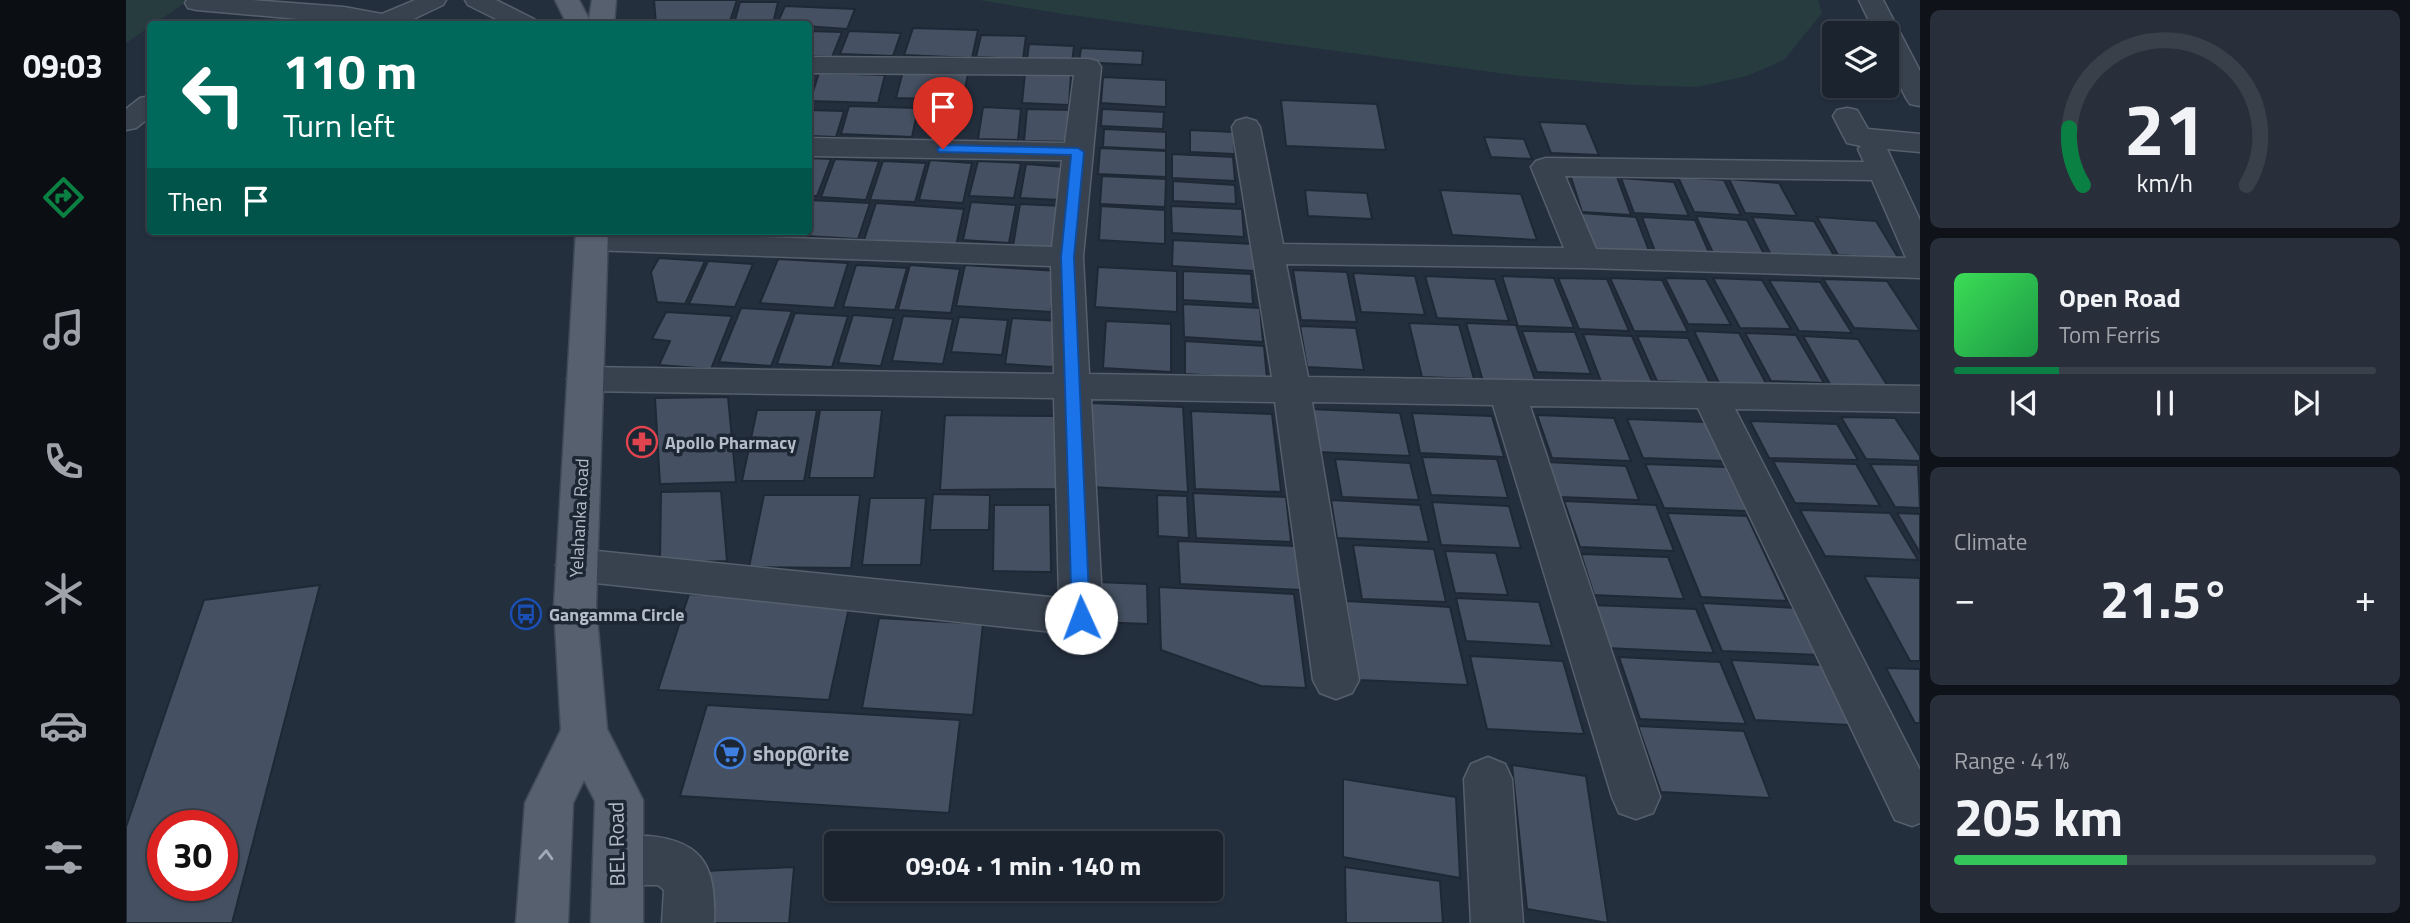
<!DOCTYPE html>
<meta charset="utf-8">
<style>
:root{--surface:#1b232e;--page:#282f3a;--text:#f1f3f6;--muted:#a0a4aa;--line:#39404a;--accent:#0b8043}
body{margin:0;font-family:"Titillium Web",sans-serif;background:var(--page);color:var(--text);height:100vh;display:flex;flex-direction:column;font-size:26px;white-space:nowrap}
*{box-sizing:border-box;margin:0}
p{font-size:23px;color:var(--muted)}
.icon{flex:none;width:38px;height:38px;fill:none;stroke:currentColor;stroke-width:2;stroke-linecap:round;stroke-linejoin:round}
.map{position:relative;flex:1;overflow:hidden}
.details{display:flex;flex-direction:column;gap:10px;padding:10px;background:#0f1319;width:490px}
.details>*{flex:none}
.hud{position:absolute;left:21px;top:21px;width:665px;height:214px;border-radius:7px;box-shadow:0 2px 5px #0004,0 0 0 2px var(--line);background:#00695c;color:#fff;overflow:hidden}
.tools{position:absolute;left:1696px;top:21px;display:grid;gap:14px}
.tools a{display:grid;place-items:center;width:77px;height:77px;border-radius:7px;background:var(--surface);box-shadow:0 2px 5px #0004,0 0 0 2px var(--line);font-size:35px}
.speed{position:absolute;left:21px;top:810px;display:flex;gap:14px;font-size:35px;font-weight:700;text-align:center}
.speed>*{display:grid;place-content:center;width:91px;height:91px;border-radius:50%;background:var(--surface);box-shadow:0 2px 5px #0004,0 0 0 2px var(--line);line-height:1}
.speed .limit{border:10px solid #d22;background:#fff;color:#111}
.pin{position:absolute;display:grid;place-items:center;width:60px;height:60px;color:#fff;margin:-72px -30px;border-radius:50% 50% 50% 0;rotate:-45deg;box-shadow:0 0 7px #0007}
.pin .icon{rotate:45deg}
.me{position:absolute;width:77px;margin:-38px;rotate:358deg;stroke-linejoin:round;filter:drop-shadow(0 0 5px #0008)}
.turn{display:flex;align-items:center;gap:24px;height:147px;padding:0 21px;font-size:32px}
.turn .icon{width:91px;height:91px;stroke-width:2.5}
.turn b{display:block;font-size:49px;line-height:60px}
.then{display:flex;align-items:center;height:66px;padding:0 21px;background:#0003;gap:14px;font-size:26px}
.big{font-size:52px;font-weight:700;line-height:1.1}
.details .card{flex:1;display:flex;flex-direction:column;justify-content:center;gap:10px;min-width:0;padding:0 24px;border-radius:10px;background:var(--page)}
.details .dial{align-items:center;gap:0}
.dial svg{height:182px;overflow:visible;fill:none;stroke:var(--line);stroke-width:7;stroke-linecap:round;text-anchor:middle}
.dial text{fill:var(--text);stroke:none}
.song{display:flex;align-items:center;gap:21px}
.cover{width:84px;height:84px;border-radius:10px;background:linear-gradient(135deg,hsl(130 70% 55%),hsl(140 70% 35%))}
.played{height:7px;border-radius:4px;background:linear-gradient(90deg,var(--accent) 25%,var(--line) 25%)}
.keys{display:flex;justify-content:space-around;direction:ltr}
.heat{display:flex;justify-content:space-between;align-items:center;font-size:38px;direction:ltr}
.charge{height:10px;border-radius:5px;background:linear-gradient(90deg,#34c759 41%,var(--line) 0)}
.trip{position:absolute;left:698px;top:831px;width:399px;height:70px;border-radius:7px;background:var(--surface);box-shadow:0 2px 5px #0004,0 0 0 2px var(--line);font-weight:700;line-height:70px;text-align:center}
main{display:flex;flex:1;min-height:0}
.dock{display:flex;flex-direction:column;width:126px;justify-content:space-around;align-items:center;background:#0b0e12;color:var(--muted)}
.dock .icon{width:49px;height:49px}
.dock .current{color:var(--accent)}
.dock b{font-size:32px;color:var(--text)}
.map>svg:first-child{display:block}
.green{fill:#263c3f}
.building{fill:#455162;stroke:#1f2835;stroke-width:2;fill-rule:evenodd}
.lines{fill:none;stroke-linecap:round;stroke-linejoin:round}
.minor-casing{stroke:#565f6c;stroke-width:3}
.major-casing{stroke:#414a57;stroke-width:3}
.minor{fill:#38414e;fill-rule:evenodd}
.major{fill:#56606e;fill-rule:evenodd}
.oneway{stroke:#a1aab7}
.route{fill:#1a73e8;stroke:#114b97;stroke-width:2}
.labels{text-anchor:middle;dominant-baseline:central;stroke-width:7;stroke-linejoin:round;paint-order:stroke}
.poi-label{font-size:18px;font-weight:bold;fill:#b4bcc9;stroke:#1d2633;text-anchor:start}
.street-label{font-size:18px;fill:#b4bcc9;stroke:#1d2633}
.near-poi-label{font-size:21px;font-weight:bold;fill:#b4bcc9;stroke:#1d2633;text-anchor:start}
.near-street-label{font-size:21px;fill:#b4bcc9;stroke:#1d2633}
</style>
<main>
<nav class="dock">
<b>09:03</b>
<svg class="icon current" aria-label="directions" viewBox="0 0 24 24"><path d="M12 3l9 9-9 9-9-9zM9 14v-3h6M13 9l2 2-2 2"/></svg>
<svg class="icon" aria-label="music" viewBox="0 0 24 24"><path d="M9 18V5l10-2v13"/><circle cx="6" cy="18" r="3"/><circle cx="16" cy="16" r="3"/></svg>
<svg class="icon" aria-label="phone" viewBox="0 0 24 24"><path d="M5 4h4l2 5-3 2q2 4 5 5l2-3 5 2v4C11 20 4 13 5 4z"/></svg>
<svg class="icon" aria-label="climate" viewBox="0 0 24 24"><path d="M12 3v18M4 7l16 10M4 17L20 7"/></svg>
<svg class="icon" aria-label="car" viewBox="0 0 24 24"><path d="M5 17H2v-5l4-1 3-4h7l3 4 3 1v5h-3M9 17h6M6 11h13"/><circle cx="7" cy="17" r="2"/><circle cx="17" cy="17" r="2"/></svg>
<svg class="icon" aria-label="filters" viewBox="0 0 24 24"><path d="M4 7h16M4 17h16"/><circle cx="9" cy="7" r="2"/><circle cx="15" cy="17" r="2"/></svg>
</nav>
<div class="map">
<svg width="1794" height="923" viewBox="0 0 1794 923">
<rect width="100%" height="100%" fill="#242f3e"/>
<!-- green -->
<path class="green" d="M0 0H63L0 43Z
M853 0H1692L1696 13 1658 60 1621 76 1571 87 1505 85 1395 76 937 14Z"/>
<!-- building -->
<path class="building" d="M528 0H611L603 24H530Z
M614 2H652L647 24H608Z
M659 6 729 9 721 29 651 24Z
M787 28 852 30 846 58 778 55Z
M682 31 716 32 706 57 682 56Z
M723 31 775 33 767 56 714 54Z
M855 35 900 36 897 59 850 57Z
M903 44 948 46 946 62 901 60Z
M955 48 1017 51 1016 65 953 62Z
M777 71 842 73 837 100 770 98Z
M693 73 759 75 752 103 684 101Z
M899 73 945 74 943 105 896 103Z
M977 77 1040 80V107L975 103Z
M1155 100 1251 104 1260 150 1160 146Z
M723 106 792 108 786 137 715 134Z
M857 107 895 109 892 140 852 139Z
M901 109 945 110 943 142 898 141Z
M976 109 1038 112 1037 129 975 126Z
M682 110 718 111 710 137 682 136Z
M1413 122 1460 124 1473 155 1425 153Z
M978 129 1040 132V150L977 147Z
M1064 130 1107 132 1109 154 1064 152Z
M1358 137 1398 139 1406 159 1365 157Z
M974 148 1040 151V177L972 174Z
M1046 154 1107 157 1109 181 1046 178Z
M682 158 705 159 691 196H682Z
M709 159 753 161 740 200 695 197Z
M804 160 846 163 837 203 793 200Z
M757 161 800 163 789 202 744 200Z
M852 161 895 163 888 198 843 196Z
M900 164 939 167 934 200 894 198Z
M1444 174 1491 177 1505 215 1456 212Z
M976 176 1040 179 1039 207 974 204Z
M1552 177 1598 180 1615 215 1568 212Z
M1495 178 1548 182 1563 216 1508 213Z
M1603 179 1653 183 1671 216 1619 213Z
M1047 181 1109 185 1110 204 1047 201Z
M1179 190 1241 193 1246 219 1182 216Z
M1314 190 1395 194 1411 240 1326 235Z
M682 200 744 203 732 239 629 233 630 231H682Z
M845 202 890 205 883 243 837 240Z
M750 203 838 209 830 246 738 240Z
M894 204 937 206 931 249 887 246Z
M975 206 1039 210V244L973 240Z
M1045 206 1116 209 1118 237 1046 233Z
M1455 213 1510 217 1525 256 1468 252Z
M1570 216 1621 220 1640 258 1588 255Z
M1516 217 1569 220 1585 257 1530 254Z
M1626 217 1688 221 1710 259 1645 255Z
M1691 217 1750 221 1773 259 1712 255Z
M1047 240 1127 244 1129 271 1046 266Z
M533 258 579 261 559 304 531 302 525 272Z
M652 259 722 263 708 308 634 303Z
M582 261 627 264 609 307 563 304Z
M730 265 781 268 769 310 717 307Z
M784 265 834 269 825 313 772 310Z
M839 265 931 271 925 312 830 306Z
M972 267 1051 271V312L969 307Z
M1167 270 1221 272 1231 322 1175 320Z
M1057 271 1125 274 1127 304 1057 300Z
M1227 273 1289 276 1299 315 1235 312Z
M1299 276 1369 279 1383 321 1311 318Z
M1376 276 1428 278 1448 328 1392 326Z
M1432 278 1481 279 1503 331 1453 329Z
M1484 278 1536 280 1562 332 1508 331Z
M1539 278 1580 279 1605 325 1562 324Z
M1587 278 1636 280 1665 329 1614 328Z
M1697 279 1761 281 1794 331 1728 328Z
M1643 280 1694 282 1726 333 1673 331Z
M1057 304 1134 308 1137 342 1058 337Z
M615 308 666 311 645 366 593 362Z
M540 312 606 316 585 369 533 365 544 341 526 339Z
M669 313 722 316 706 367 651 364Z
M727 315 768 318 755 366 712 363Z
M777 316 827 319 817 364 766 361Z
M833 317 882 320 876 355 825 352Z
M886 318 932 321 927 367 879 364Z
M980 321 1045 324V372L977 368Z
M1283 323 1333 325 1348 379 1296 377Z
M1340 323 1390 325 1410 383 1357 381Z
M1174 326 1230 328 1238 370 1181 367Z
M1396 331 1449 332 1465 374 1411 372Z
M1568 331 1613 333 1641 385 1593 383Z
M1619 333 1670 335 1698 383 1645 381Z
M1457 334 1506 336 1528 386 1476 384Z
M1511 336 1562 338 1584 383 1531 381Z
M1677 336 1732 339 1763 388 1705 386Z
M1059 341 1138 346 1141 379 1059 374Z
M602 397 610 482 534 484 529 398Z
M965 403 1057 407 1062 492 964 487Z
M1184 409 1274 413 1284 456 1191 452Z
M631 410H691L678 481H616Z
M694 410H756L748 478H683Z
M1065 411 1146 414 1155 492 1069 489Z
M1286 413 1366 416 1378 457 1294 453Z
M819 415 930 416 932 489 814 490Z
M1411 415 1488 418 1505 461 1426 458Z
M1715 417 1769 418 1794 456V461L1740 459Z
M1501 419 1580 422 1598 461 1517 458Z
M1624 421 1711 424 1732 460 1643 458Z
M1296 457 1371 459 1382 498 1305 495Z
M1209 459 1284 463 1293 500 1216 497Z
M1647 461 1730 464 1754 506 1669 503Z
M1421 462 1500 466 1513 500 1433 497Z
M1519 464 1600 467 1621 511 1538 508Z
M1744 464 1792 465 1794 508 1769 507Z
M595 491 601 561 534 563 535 492Z
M1067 493 1160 497 1165 542 1070 538Z
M807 494 864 495 863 530H804Z
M638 495H734L725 568 623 567Z
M1031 495 1061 496 1063 538 1032 536Z
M744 498H800L795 565H736Z
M1205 500 1294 505 1303 542 1211 538Z
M1438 501 1530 505 1548 551 1454 547Z
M1306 502 1383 506 1395 548 1315 545Z
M868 505H924L925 572 867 571Z
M1674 510 1764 513 1792 560 1699 556Z
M1541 513 1621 516 1661 601 1575 597Z
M1771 513 1794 514V553Z
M1052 541 1169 546 1175 590 1054 584Z
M1227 545 1308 549 1320 602 1236 599Z
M1319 551 1370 553 1382 595 1329 593Z
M1455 554 1542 557 1558 599 1468 595Z
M1738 576 1794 578V661H1784Z
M971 582 1021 584 1022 624 970 622Z
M194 585 106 923H0V827L78 600ZM37 826H96V886H37Z
M1033 587 1168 594 1180 688 1135 686 1035 650Z
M563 594 724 603 703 700 532 690Z
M1330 598 1413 602 1426 646 1340 641Z
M1220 601 1324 607 1342 685 1233 680Z
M1576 603 1671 608 1694 655 1596 651Z
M1465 605 1570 609 1588 653 1479 648Z
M753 618 857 624 847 715 736 708Z
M1344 656 1437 661 1458 734 1361 729Z
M1493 657 1594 662 1620 724 1514 719Z
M1605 660 1696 665 1724 725 1629 720Z
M1760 668 1794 669V723H1789Z
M581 705 834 720 823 813 554 796Z
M1512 726 1618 731 1644 798 1535 792Z
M1386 765 1460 776 1482 923 1401 909Z
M1217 779 1330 797 1334 878 1217 857Z
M668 867 663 923H570L578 871Z
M1219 867 1314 881 1317 923H1220Z"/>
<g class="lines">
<!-- minor casing -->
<g class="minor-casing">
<path id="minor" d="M61 0H126L218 7 256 14 289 0H320L317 5 277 24H229L71 10 62 8 59 3Z
M339 0H370L408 19 412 24H380L342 5Z
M1733 0H1757L1794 71V106L1784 104 1780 98 1760 57V33H1749Z
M682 57 962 59 971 61 975 67 957 257 963 374 1146 377 1106 127 1110 121 1120 118 1130 121 1134 127 1157 244 1438 248 1405 167 1410 161 1420 158 1738 162 1732 149 1735 146 1721 143 1707 116 1711 110 1721 108 1731 110 1742 129 1794 134V152L1761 149 1794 220V278L1458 268 1160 264 1182 377 1794 386V412L1609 409 1794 770V823L1786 826 1769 820 1572 408 1404 406 1534 797 1527 813 1510 819 1493 813 1486 797 1367 405 1186 402 1233 680 1226 693 1210 699 1194 693 1187 680 1149 402 965 399 977 618 970 630 955 635 451 581 436 576 430 565 436 554 451 549 933 598 928 398 459 391 446 388 441 379 446 370 459 367 928 374 925 266 465 250 454 247 449 240 454 233 463 231 926 247 936 160 682 156V138L939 143 948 75 682 73ZM1439 176 1746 180 1780 258 1470 249Z
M24 96V117L10 128 0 130V109L14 98Z
M1362 757 1379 764 1386 779 1397 923H1345L1338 779 1345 764Z
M522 836C581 841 590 871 588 923H536L538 890 532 885H492L474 878 467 861 474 844 492 837Z"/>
</g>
<!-- major casing -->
<g class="major-casing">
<path id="major" d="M429 0H453L463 19 466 0H490L488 24H441Z
M450 231H482L470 606 481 729 517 800V923H465L469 801 458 780 447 803 442 923H390L399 803 435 730 428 606Z"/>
</g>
<!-- minor -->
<use href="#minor" class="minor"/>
<!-- major -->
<use href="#major" class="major"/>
</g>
<!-- one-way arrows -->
<defs><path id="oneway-chevron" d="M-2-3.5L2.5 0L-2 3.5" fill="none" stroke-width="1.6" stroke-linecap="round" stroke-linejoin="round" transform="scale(1.75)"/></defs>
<use class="oneway" href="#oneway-chevron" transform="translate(420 855) rotate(-87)"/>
<!-- route -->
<path class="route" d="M817 145 952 148 958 152 948 257 964 618 962 623 955 625 949 623 946 618 935 257 945 155 813 152 811 149Z"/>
<!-- icons -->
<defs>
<g id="pharmacy-ring" transform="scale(1.575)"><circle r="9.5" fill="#1d2633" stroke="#e0444e" stroke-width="1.5"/><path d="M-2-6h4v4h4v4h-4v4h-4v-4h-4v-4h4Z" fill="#e0444e"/></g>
<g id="bus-ring" transform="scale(1.575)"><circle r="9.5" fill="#1d2633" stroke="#1a4fb4" stroke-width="1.5"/><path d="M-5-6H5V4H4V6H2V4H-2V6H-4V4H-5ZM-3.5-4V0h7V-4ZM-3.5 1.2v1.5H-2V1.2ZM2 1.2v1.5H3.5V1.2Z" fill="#1a4fb4"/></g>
<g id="supermarket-ring" transform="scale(1.575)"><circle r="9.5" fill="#1d2633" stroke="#3f7fe0" stroke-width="1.5"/><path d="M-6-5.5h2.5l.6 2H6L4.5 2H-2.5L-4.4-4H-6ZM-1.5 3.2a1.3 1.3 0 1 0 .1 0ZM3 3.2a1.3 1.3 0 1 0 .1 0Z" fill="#3f7fe0"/></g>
</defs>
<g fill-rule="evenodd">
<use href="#pharmacy-ring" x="516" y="442"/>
<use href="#bus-ring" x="400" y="614"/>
<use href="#supermarket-ring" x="604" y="753"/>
</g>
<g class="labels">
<!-- poi labels -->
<g class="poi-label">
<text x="539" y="442">Apollo Pharmacy</text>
<text x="423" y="614">Gangamma Circle</text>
</g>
<!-- street labels -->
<g class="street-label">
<text transform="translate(453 518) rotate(-87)">Yelahanka Road</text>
</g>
<!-- near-poi labels -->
<g class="near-poi-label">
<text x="627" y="753">shop@rite</text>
</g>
<!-- near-street labels -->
<g class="near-street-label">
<text transform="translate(490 844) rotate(-91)">BEL Road</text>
</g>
</g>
</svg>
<div class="tools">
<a><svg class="icon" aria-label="layers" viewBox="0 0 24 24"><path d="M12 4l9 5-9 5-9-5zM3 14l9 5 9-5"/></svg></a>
</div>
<div class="speed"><div class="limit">30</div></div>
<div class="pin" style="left:817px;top:149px;background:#d93025"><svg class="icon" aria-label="arrive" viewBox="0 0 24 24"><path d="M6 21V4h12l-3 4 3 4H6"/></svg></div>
<svg class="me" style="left:955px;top:618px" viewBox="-20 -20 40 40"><circle r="19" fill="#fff"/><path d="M0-13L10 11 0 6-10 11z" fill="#1a73e8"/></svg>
<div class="trip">09:04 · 1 min · 140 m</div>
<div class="hud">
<div class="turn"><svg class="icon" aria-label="left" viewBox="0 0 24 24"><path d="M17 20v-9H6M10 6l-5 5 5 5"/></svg><div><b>110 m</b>Turn left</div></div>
<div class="then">Then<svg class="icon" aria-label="arrive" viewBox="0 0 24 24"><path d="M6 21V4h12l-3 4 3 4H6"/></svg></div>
</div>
</div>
<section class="details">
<div class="card dial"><svg viewBox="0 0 100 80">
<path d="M14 69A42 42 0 1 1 86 69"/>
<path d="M14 69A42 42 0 0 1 8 44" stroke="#0b8043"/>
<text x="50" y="56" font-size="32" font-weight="700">21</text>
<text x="50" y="72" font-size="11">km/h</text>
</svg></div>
<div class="card">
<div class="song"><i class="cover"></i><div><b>Open Road</b><p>Tom Ferris</p></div></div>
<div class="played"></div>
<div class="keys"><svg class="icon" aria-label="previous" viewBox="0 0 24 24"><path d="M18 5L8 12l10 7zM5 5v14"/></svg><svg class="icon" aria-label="pause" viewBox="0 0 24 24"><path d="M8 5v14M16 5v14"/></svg><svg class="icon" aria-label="next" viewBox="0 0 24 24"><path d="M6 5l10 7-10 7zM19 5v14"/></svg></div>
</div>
<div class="card"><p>Climate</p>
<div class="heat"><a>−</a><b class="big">21.5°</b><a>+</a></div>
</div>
<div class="card"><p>Range · 41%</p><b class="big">205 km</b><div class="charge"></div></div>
</section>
</main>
